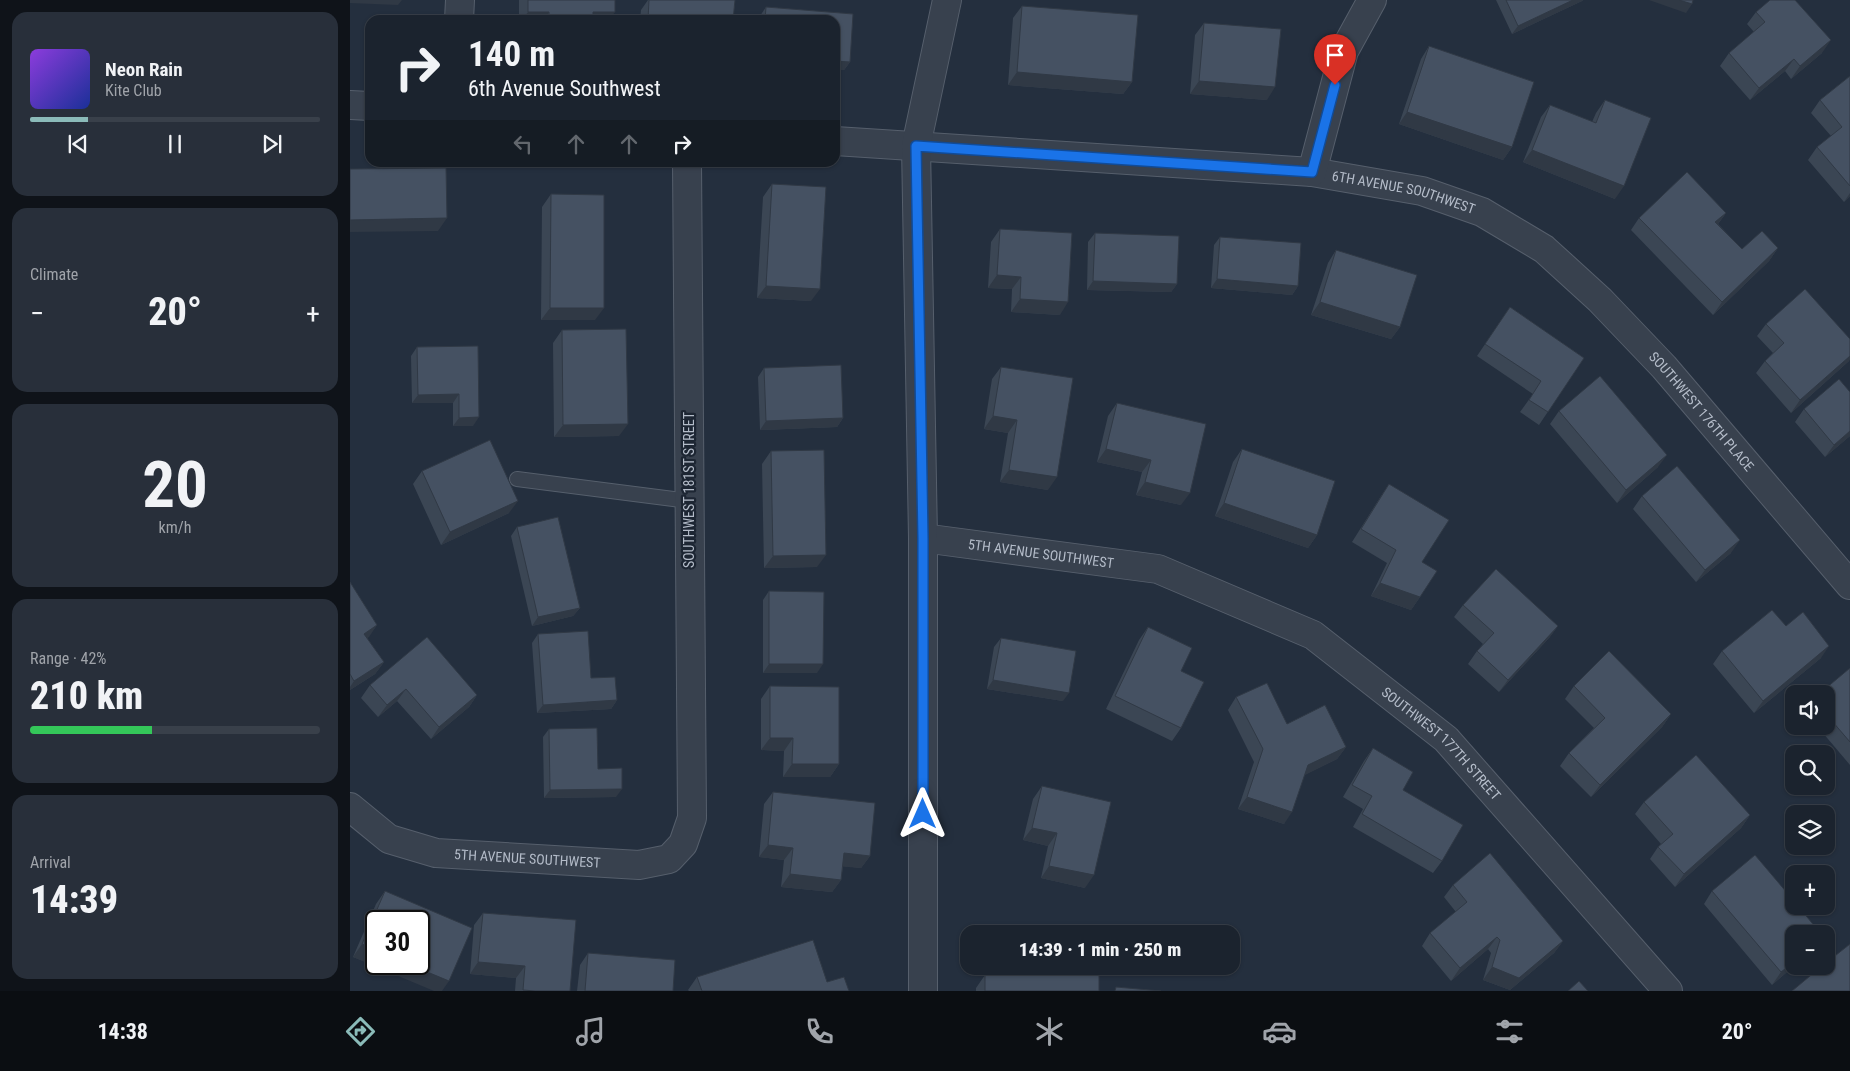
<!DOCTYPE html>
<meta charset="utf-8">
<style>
:root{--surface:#1b232e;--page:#282f3a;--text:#f1f3f6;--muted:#a0a4aa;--line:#39404a;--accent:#8bbbb9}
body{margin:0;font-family:"Roboto Condensed",sans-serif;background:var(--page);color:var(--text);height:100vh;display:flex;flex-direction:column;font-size:19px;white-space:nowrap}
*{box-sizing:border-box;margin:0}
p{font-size:16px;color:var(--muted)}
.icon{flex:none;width:28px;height:28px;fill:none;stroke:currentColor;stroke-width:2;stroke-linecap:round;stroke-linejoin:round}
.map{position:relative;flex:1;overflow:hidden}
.panel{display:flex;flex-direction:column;gap:12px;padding:12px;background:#0f1319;width:350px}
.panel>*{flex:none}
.hud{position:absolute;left:15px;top:15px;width:475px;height:152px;border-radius:15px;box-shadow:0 1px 4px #0004,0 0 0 1px var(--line);background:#1b232e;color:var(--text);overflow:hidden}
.fabs{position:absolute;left:1435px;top:685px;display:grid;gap:10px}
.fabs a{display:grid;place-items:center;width:50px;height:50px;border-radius:10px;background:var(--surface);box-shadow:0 1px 4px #0004,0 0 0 1px var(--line);font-size:25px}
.speed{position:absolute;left:15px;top:910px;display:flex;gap:10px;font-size:25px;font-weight:700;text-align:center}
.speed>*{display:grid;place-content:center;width:65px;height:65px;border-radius:50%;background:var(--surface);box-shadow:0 1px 4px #0004,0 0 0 1px var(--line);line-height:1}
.speed .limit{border:2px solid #111;border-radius:8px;background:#fff;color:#111}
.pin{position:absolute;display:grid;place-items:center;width:42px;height:42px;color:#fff;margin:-51px -21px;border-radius:50% 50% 50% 0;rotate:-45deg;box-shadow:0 0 5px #0007}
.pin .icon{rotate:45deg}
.me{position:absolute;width:55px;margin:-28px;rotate:0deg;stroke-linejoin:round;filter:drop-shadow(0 0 4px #0008)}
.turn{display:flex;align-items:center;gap:18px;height:105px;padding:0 20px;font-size:22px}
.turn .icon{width:65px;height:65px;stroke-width:2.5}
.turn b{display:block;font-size:35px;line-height:42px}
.lanes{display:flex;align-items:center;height:48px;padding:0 20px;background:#0003;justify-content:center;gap:25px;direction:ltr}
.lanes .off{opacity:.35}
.big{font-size:38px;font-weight:800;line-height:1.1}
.panel .card{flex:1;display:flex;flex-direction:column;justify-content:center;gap:8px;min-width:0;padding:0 18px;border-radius:15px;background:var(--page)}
.panel .dial{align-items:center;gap:0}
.dial b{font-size:65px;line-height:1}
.song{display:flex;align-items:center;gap:15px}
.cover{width:60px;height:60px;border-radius:8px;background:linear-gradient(135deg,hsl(270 70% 55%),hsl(230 70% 35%))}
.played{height:5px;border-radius:2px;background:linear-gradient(90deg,var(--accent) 20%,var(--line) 20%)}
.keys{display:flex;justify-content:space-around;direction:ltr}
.heat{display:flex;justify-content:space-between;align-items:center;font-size:28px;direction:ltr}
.charge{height:8px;border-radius:4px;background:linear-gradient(90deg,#34c759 42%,var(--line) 0)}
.trip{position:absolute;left:610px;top:925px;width:280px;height:50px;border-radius:15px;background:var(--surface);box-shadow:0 1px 4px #0004,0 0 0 1px var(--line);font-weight:800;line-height:50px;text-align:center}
.dock{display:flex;height:80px;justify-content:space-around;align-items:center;background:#0b0e12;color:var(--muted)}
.dock .icon{width:35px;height:35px}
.dock .selected{color:var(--accent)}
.dock b{font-size:22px;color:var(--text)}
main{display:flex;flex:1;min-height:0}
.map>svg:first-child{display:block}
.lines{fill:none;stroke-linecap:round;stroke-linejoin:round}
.service-casing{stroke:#565f6c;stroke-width:16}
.minor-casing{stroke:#565f6c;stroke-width:30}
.service{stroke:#38414e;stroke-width:14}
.minor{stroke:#38414e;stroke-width:28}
.wall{fill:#3b4654}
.shaded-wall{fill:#303945}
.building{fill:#455162;stroke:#303945}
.route-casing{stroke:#114b97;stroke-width:12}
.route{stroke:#1a73e8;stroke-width:9}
.labels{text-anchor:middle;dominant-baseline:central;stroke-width:4.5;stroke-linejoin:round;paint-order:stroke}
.street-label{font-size:14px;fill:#b4bcc9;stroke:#1d2633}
</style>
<main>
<section class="panel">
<div class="card">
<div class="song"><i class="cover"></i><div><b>Neon Rain</b><p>Kite Club</p></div></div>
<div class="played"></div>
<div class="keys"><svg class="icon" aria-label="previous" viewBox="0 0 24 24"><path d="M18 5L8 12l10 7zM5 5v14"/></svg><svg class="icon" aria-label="pause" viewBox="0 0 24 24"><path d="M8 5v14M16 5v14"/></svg><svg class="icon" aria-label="next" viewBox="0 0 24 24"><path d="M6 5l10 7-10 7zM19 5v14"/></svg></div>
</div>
<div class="card"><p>Climate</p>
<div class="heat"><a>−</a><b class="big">20°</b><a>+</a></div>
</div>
<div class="card dial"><b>20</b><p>km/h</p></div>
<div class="card"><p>Range · 42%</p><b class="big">210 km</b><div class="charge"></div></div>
<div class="card"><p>Arrival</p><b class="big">14:39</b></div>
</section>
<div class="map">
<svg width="1500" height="991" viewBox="0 0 1500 991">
<rect width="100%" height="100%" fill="#242f3e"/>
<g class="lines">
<!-- service casing -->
<g class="service-casing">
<path id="service" d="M167 479 339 501"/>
</g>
<!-- minor casing -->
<g class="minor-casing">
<g id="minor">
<path d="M109 20 110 0"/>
<path d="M0 105 20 106"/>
<path id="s1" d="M485 141 962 172 1072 191 1132 212 1194 249 1250 300 1314 367 1500 585"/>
<path d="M962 172 994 51 1022 0"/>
<path id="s2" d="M573 538 808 569 963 635 1096 739 1318 991"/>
<path id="s3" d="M0 807 39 839 86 853 289 865 319 859 333 844 342 818 337 162"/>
<path d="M573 991V538L566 146 597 0"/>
</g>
</g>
<!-- service -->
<use href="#service" class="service"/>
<!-- minor -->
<use href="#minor" class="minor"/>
</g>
<!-- wall -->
<path class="wall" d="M169 0H265L259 20H169Z
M298 0H385L383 20H290L291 10Z
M1146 0H1233L1232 1 1162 34Z
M672 6 782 82 773 94 658 85 663 18Z
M416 7 503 14 500 62 494 70H485V20H410V16Z
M1406 12 1472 53 1441 79 1435 71 1400 100 1370 66 1379 53 1404 32 1397 24Z
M854 23 917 100 840 94 845 35Z
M1079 46 1162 147 1153 160 1049 124 1071 59Z
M1500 76V196L1494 202 1458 160 1467 147 1481 136 1461 113 1470 100Z
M1255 100 1265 199 1173 162 1191 117 1200 105 1242 122 1246 113Z
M422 184 461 301 407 298 413 197Z
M201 194 245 320H191L192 207Z
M1376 213 1368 224 1392 249 1428 248 1419 261 1363 315 1281 230 1289 218Z
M650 229 710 315 661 312 662 289 638 288 641 242Z
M745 233 827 284 821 292 737 290 738 242Z
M870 237 948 286 942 295 861 288 864 245Z
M986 250 1050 327 1041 339 961 315 978 263Z
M1160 307 1234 358 1189 425 1170 412 1183 394 1127 356Z
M1416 324 1500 339 1499 361 1441 413 1406 373 1415 361 1423 353 1407 336Z
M212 330 269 436 204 437 203 343Z
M128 346 123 426H103V403H62L61 356 67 347Z
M651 367 698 490 650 482 658 433 634 429 642 379Z
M414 368 493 418 487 427 410 430 408 377Z
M1500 392V436L1475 457 1445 422 1454 409Z
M767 403 831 505 786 495 792 472 747 462 758 416Z
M1209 411 1308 467 1267 503 1200 424Z
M892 449 967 535 958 548 865 516 883 462Z
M421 451 467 567 414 568 412 464Z
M72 471 159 513 91 545 63 484Z
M1039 484 1072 562 1070 597 1061 610 1021 596 1037 563 1002 542 1031 496Z
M1292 496 1381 553 1346 582 1283 509Z
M167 527 230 608 223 616 182 626 161 536Z
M0 582 27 625 17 638 34 662 25 674 0 690Z
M419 591 467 673H413V600Z
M1113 605 1208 626 1199 638 1149 692 1118 664 1127 651 1133 644 1104 617Z
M1436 626 1471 658 1404 713 1363 664 1372 651Z
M798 627 831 671V728L822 741 756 709 789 640Z
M188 634 267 700 261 709 187 713 182 643Z
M651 638 713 701 637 689 644 647Z
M1500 668V765L1467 726H1476V694Z
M20 685 127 695 119 707 81 739 47 701 28 717 11 698Z
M420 686 489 764 480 777H433L434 751 411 750V699Z
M1224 686 1321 714 1312 727 1241 797 1210 766 1219 753 1244 728 1215 699Z
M886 697 937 724 996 747 987 759 954 775 934 824 888 809 904 762 878 710Z
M199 729 248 769 266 797 194 798 193 737Z
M1023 748 1053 790 1092 861 1083 873 1003 827 1013 809 993 797 1014 761Z
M692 786 735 888 691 878 698 846 673 840 683 799Z
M423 792 520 856 511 868 493 866 491 880 482 892 431 887 434 860 409 857 414 804Z
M1294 802 1400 815 1391 828 1325 887 1300 859 1308 847 1311 844 1285 814Z
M1103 885 1213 941 1204 953 1160 990 1133 980 1141 953 1138 949 1101 981 1072 946 1080 933 1106 912 1094 897Z
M35 891 92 991 3 957 26 904Z
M1362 891 1444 966 1422 985 1354 904Z
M133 913 220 991H165L166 978 120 974 124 925Z
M238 953 323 991H227L230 965Z
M635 975 749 991H626V988Z
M347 977 477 982 499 991H339L338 990Z"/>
<!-- shaded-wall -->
<path class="shaded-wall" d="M0 0H52L48 5 0 3Z
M1223 0H1233L1232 1 1162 34 1168 26Z
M1299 0H1329L1342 4 1336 13Z
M178 12H199L194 20H172Z
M243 12H265L259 20H238Z
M1481 40 1472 53 1441 79 1450 66Z
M1444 59 1435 71 1400 100 1409 88Z
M485 61 500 62 494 70H485Z
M667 72 782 82 773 94 658 85Z
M849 81 925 87 917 100 840 94Z
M1057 112 1162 147 1153 160 1049 124Z
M1182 150 1274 186 1265 199 1173 162Z
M1500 193V196L1494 202Z
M1376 213 1367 225 1365 222Z
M97 218 88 231 0 232V220Z
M1428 248 1419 261 1363 315 1372 302Z
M647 275 671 277 662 289 638 288Z
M867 279 948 286 942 295 861 288Z
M743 281 827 284 821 292 737 290Z
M416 286 470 289 461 301 407 298Z
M670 299 718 302 710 315 661 312Z
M970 302 1050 327 1041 339 961 315Z
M200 308H254L245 320H191Z
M1500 356V360L1441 413 1450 400Z
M109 394 103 403H62L68 395Z
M643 416 667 420 658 433 634 429Z
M129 417 123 426H103L109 418Z
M493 418 487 427 410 430 416 421Z
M278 424 269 436 204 437 213 425Z
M1500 431V436L1475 457 1484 445Z
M756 449 801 460 792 472 747 462Z
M1317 455 1308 467 1267 503 1276 490Z
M659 470 707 477 698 490 650 482Z
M795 482 840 493 831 505 786 495Z
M168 501 159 513 91 545 100 532Z
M874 503 967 535 958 548 865 516Z
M1390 540 1381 553 1346 582 1355 570Z
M476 555 467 567 414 568 423 556Z
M1030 583 1070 597 1061 610 1021 596Z
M230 608 223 616 182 626 188 617Z
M27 625 19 637 5 646 14 634Z
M1208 626 1199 638 1149 692 1158 680Z
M1479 646 1471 658 1404 713 1413 701Z
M34 662 25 674 0 690V687L4 681Z
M419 664H473L467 673H413Z
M643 680 719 693 713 701 637 689Z
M56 689 47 701 28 717 37 705Z
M127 695 119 707 81 739 89 727Z
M267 700 261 709 187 713 193 705Z
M1321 714 1312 727 1241 797 1250 785Z
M420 738H443L434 751 411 750Z
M996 747 987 759 949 778 958 765Z
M442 764H489L480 777H433Z
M272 789 266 797 194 798 200 790Z
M897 797 942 812 934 824 888 809Z
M1400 815 1391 828 1325 887 1334 874Z
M682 828 707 833 698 846 673 840Z
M418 845 443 848 434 860 409 857Z
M494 853 520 856 511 868 485 866Z
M699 866 744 875 735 888 691 878Z
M440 874 491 880 482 892 431 887Z
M1147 937 1138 949 1101 981 1110 968Z
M1213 941 1204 953 1160 990 1133 980 1142 967Z
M12 944 26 950V964H58L99 981 92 991H84L3 957Z
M128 962 175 966 166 978 120 974Z
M1444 962V966L1422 985 1431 972Z"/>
<!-- building -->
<path class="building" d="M178 0H265V12H243V20H199V12H178Z
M299 0H385L383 20H298Z
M1156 0H1223L1168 26Z
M1329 0H1343L1342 4Z
M1420 0H1445L1481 40 1450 66 1444 59 1409 88 1379 53 1415 22 1406 12Z
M672 6 788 15 782 82 667 72Z
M416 7 503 14 500 62 485 61V20H415Z
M854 23 931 29 925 87 849 81Z
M1079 46 1184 82 1162 147 1057 112Z
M1500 76V186L1467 147 1492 127 1470 100Z
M1255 100 1301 118 1274 186 1182 150 1200 105 1246 123Z
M96 168 97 218 0 220V169Z
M1337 172 1376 213 1365 222 1392 249 1412 231 1428 248 1372 302 1289 218Z
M422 184 476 187 470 289 416 286Z
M201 194 254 195V308H200Z
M650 229 722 233 718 302 670 299 671 277 647 275Z
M745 233 829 236 827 284 743 281Z
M870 237 951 243 948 286 867 279Z
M986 250 1067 275 1050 327 970 302Z
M1455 289 1500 339V356L1450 400 1415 361 1434 343 1416 324Z
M1160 307 1234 358 1198 412 1179 400 1191 381 1135 344Z
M276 329 278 424 213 425 212 330Z
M128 346 129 417 109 418V394L68 395 67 347Z
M491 365 493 418 416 421 414 368Z
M651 367 723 378 707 477 659 470 667 420 643 416Z
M1250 376 1317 455 1276 490 1209 411Z
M1489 379 1500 392V431L1484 445 1454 409Z
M767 403 856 424 840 493 795 482 801 460 756 449Z
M140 440 168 501 100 532 72 471Z
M892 449 985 481 967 535 874 503Z
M474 450 476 555 423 556 421 451Z
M1327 466 1390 540 1355 570 1292 496Z
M1039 484 1099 520 1072 562 1087 571 1070 597 1030 583 1046 550 1011 529Z
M208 517 230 608 188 617 167 527Z
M1146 569 1208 626 1158 680 1127 651 1144 633 1113 605Z
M0 582 27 625 14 634 34 662 4 681 0 674Z
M419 591 474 592 473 664H419Z
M1422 610 1436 626 1453 612 1479 646 1413 701 1372 651Z
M798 627 842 648 831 671 854 682 831 728 765 696Z
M238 631 241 678 265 677 267 700 193 705 188 634Z
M77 637 127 695 89 727 56 689 37 705 20 685Z
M651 638 726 651 719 693 643 680Z
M1259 651 1321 714 1250 785 1219 753 1255 718 1224 686Z
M1500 668V742L1476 714V694H1469Z
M917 683 937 724 975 705 996 747 958 765 942 812 897 797 913 749 886 697Z
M420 686 489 687V764H442L443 738H420Z
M247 728 248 769 272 768V789L200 790 199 729Z
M1023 748 1063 772 1053 790 1113 825 1092 861 1012 814 1022 796 1002 785Z
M1346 755 1400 815 1334 874 1308 847 1323 834 1294 802Z
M692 786 761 802 744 875 699 866 707 833 682 828Z
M423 792 525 803 520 856 494 853 491 880 440 874 443 848 418 845Z
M1140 853 1213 941 1169 978 1142 967 1150 940 1147 937 1110 968 1080 933 1117 902 1103 885Z
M1405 855 1444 901V906H1448L1471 934H1444V962L1431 972 1362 891Z
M35 891 122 928 99 981 58 964H69V921H26V950L12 944Z
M133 913 226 920 220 991H185L173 990 175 966 128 962Z
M463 940 477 982 494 977 499 991H352L347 977Z
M1500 944V991H1442L1472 966H1476V963Z
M238 953 325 960 323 991H235Z
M749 973V991H635V975Z
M1229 981 1238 991H1218Z
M766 987 811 991H765Z"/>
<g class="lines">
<!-- route casing -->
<g class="route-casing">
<path id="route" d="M573 814V538L566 146 962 172 985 85"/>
</g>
<!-- route -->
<use href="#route" class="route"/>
</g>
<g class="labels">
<!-- street labels -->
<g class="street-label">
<text stroke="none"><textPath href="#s1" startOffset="572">6TH AVENUE SOUTHWEST</textPath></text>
<text stroke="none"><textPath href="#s1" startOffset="952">SOUTHWEST 176TH PLACE</textPath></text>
<text transform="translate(339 490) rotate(-90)">SOUTHWEST 181ST STREET</text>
<text stroke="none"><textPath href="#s2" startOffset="119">5TH AVENUE SOUTHWEST</textPath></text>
<text stroke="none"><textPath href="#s2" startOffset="574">SOUTHWEST 177TH STREET</textPath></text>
<text stroke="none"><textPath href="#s3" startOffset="191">5TH AVENUE SOUTHWEST</textPath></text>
</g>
</g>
</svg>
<div class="fabs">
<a><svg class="icon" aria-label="sound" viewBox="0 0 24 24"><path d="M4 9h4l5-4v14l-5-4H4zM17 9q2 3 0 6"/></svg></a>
<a><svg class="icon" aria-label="search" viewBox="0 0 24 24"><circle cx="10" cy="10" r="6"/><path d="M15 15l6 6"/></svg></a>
<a><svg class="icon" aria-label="layers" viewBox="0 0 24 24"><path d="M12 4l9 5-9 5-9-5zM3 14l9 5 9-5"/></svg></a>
<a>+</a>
<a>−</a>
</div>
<div class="speed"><div class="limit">30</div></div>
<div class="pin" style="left:985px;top:85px;background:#d93025"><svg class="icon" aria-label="arrive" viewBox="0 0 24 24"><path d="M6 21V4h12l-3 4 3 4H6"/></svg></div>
<svg class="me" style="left:573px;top:814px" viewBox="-20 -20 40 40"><path d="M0-17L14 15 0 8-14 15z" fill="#1a73e8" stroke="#fff" stroke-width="4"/></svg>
<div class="trip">14:39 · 1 min · 250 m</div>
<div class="hud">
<div class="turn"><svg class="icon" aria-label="right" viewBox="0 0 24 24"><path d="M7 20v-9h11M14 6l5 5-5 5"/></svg><div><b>140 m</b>6th Avenue Southwest</div></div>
<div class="lanes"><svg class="icon off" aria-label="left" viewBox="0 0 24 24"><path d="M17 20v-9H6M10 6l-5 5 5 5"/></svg><svg class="icon off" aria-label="ahead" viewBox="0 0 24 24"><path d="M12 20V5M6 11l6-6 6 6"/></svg><svg class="icon off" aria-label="ahead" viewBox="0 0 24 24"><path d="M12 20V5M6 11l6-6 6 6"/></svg><svg class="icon" aria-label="right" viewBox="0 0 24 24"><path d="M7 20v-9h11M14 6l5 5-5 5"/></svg></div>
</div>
</div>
</main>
<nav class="dock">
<b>14:38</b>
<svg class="icon selected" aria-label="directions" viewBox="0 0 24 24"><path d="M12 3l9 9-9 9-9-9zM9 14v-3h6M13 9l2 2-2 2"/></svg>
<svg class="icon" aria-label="music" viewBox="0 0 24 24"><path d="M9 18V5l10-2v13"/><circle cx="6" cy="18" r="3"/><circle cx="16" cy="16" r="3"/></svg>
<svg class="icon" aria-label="phone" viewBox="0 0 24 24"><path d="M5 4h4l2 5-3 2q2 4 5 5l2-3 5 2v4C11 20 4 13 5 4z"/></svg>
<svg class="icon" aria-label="climate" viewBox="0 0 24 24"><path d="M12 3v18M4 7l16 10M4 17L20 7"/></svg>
<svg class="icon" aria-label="car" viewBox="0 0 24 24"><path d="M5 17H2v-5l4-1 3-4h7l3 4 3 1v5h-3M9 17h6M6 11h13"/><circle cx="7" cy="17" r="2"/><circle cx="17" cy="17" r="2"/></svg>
<svg class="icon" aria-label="filters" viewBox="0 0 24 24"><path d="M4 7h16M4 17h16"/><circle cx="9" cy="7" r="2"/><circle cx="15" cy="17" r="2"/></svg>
<b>20°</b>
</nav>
